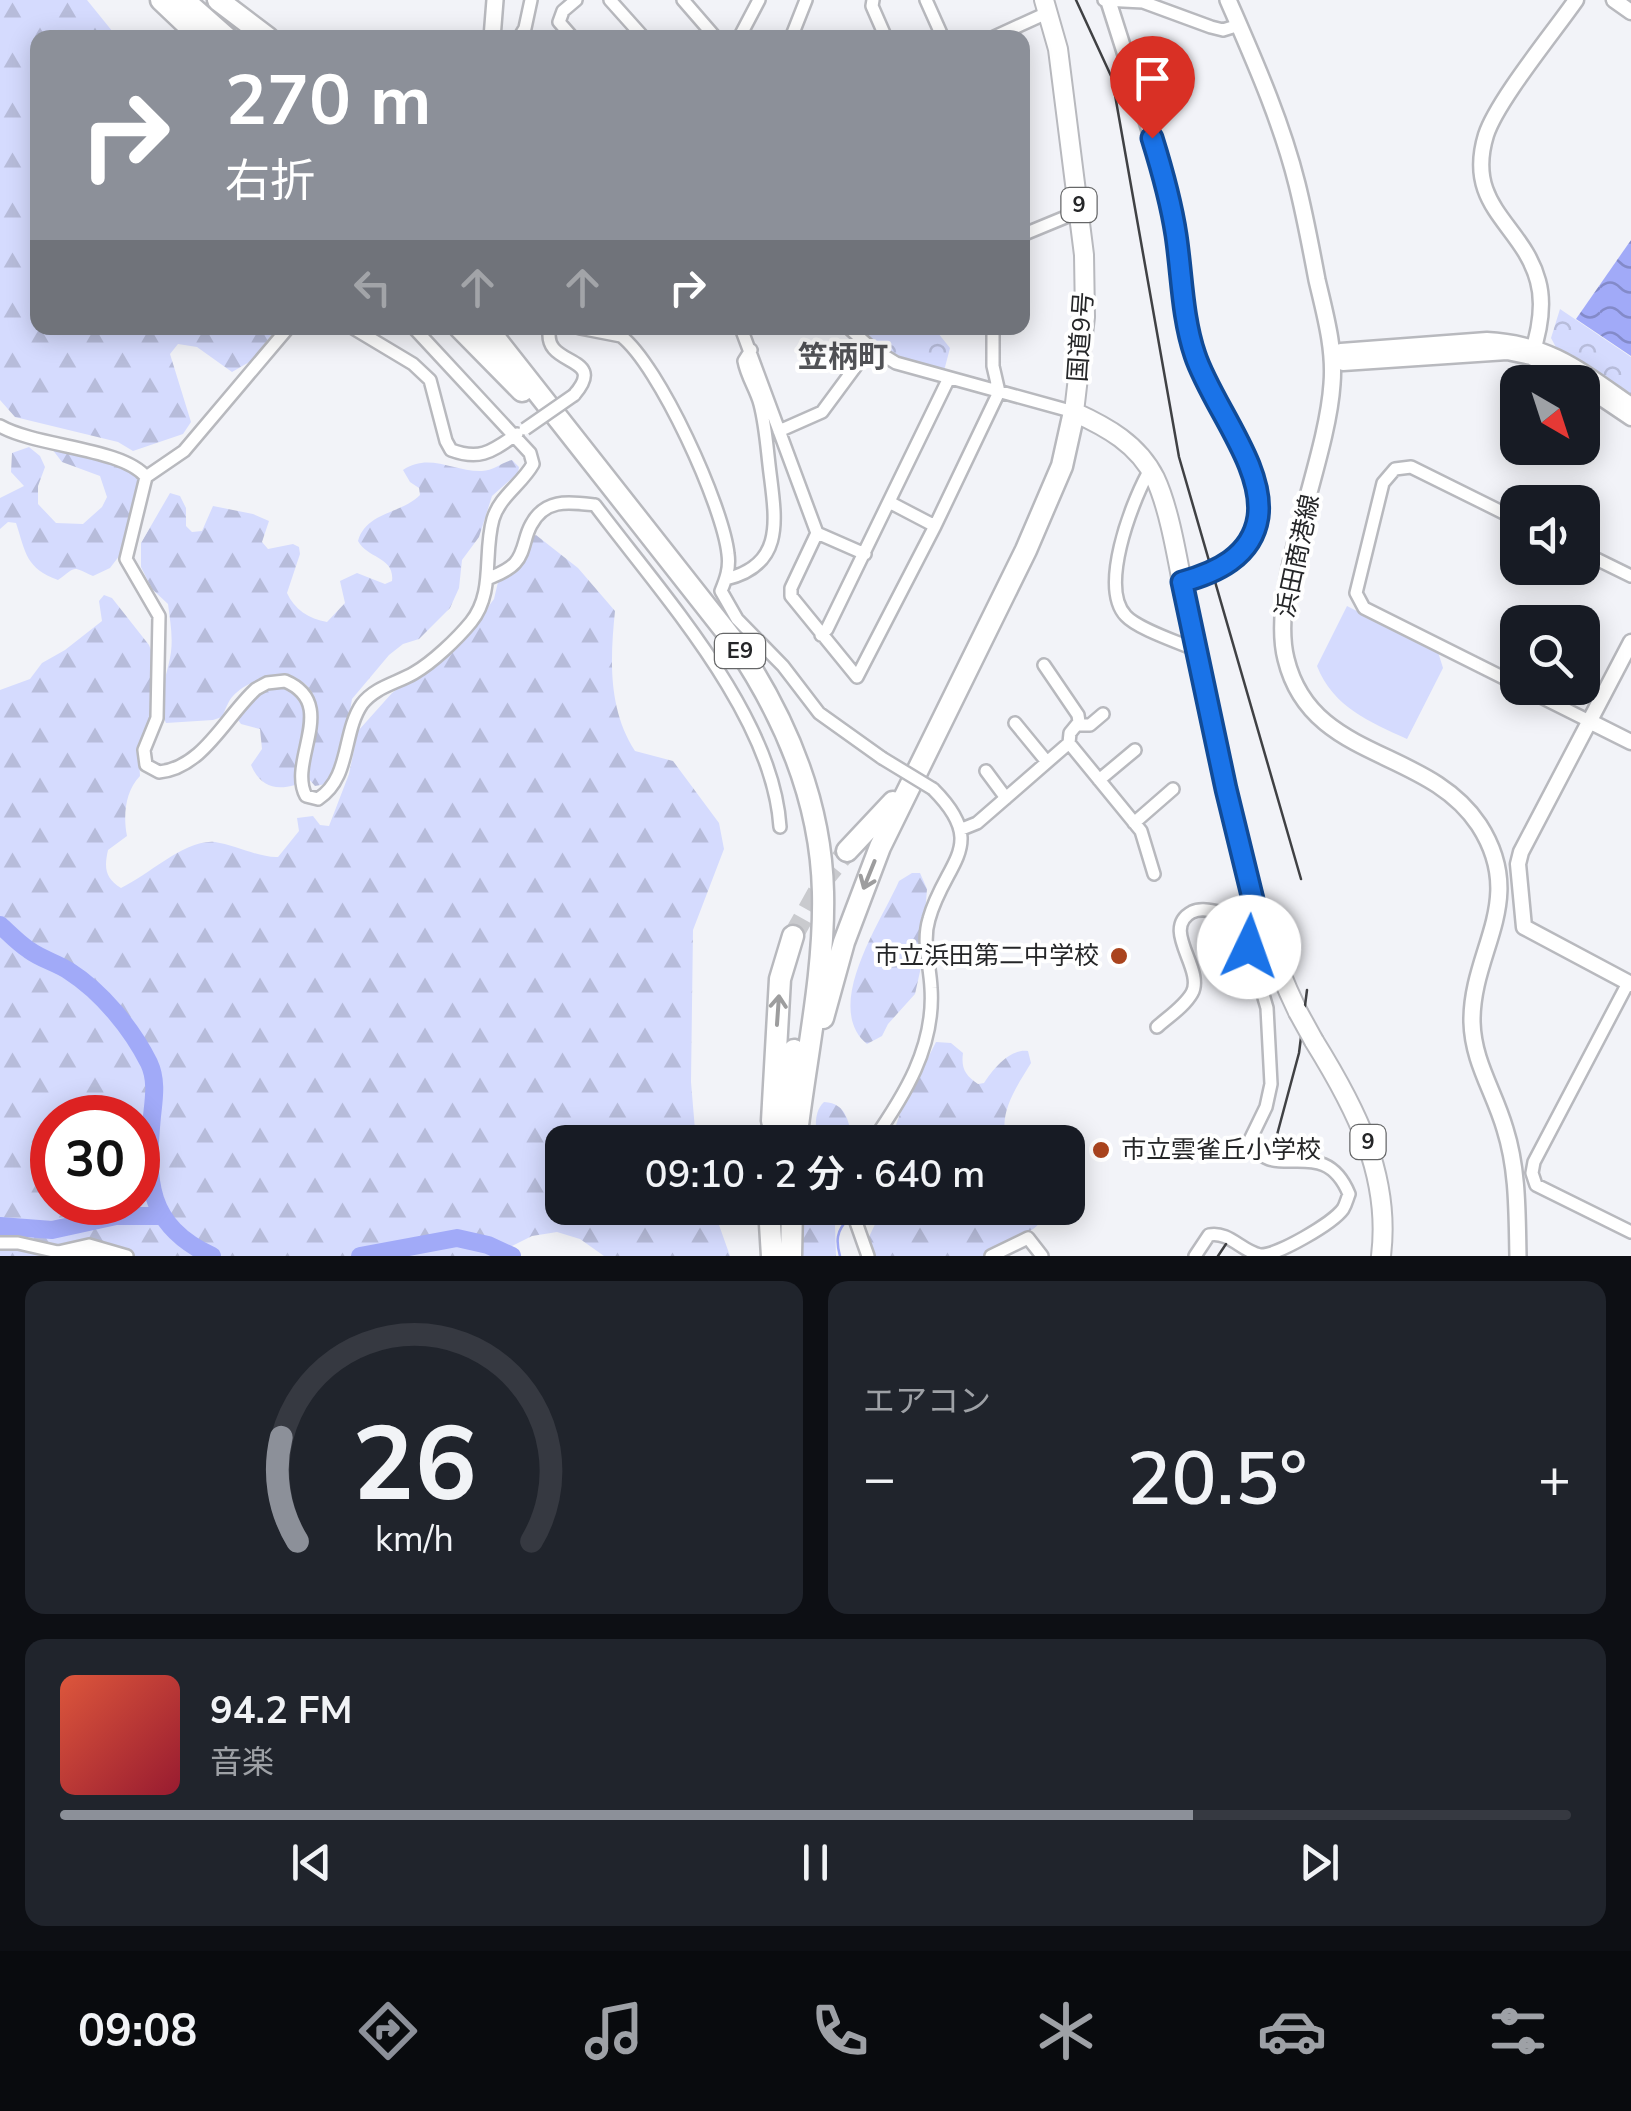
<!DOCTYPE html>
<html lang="ja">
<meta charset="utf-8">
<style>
:root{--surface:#171b24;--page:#20242c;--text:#f1f3f6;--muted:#9ea1a6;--line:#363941;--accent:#8c9099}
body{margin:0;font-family:"Nunito Sans","Noto Sans JP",sans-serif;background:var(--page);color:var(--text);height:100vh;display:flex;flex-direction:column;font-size:38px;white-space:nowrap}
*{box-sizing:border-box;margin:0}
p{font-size:32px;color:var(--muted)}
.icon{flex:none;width:55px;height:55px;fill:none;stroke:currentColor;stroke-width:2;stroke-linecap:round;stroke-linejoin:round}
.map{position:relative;height:1256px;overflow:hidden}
.sheet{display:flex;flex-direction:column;gap:25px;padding:25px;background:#0d0f14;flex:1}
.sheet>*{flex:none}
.top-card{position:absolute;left:30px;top:30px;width:1000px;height:305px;border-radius:20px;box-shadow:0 5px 25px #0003;background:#8c9099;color:#fff;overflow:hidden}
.needle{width:65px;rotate:141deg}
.fabs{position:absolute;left:1500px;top:365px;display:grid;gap:20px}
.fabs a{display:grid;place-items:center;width:100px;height:100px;border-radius:20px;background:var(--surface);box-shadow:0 5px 25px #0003;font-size:50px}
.speed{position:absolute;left:30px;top:1095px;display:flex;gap:20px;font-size:50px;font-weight:700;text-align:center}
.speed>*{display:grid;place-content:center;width:130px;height:130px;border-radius:50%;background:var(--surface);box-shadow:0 5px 25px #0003;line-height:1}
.speed .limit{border:15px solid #d22;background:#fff;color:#111}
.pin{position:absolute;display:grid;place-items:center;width:85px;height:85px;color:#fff;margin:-102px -42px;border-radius:50% 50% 50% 0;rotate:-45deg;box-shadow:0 0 10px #0007}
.pin .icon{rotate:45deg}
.me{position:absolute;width:110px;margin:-55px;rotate:3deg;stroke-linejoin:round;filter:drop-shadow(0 0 8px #0008)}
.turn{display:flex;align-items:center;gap:35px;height:210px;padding:0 30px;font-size:45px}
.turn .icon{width:130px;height:130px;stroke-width:2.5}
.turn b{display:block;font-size:70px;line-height:85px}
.lanes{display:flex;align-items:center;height:95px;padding:0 30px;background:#0003;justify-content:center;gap:50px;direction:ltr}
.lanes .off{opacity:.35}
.big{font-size:75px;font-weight:600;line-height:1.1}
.sheet .tile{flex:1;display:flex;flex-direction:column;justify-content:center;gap:15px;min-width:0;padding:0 35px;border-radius:20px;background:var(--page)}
.sheet .dial{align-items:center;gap:0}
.dial svg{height:260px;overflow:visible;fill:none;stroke:var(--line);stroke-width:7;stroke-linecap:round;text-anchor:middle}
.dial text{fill:var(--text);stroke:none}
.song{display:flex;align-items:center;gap:30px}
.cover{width:120px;height:120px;border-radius:15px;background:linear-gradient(135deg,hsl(10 70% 55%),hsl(350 70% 35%))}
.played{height:10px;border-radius:5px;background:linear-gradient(90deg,var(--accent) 75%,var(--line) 75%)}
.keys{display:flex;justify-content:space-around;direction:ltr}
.heat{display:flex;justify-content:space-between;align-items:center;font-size:55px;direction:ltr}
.sheet .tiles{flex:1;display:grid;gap:25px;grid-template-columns:1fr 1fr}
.tile:last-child{grid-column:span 2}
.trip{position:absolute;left:545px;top:1125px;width:540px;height:100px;border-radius:20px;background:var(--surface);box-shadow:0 5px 25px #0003;font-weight:600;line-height:100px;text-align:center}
.tabs{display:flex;height:160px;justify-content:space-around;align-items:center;background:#090b0e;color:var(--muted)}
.tabs .icon{width:70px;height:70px}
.tabs .current{color:var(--accent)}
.tabs b{font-size:45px;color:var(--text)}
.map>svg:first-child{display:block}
.grass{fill:#d5dbfe}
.forest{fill:url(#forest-firs);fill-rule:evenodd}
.park{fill:url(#park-crowns)}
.water{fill:url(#water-waves)}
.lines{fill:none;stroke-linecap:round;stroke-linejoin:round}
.stream{stroke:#a1aaf8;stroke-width:2.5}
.river{stroke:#a1aaf8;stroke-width:18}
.motorway-tunnel{stroke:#c9cace;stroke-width:20;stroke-dasharray:20 10;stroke-linecap:butt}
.minor-casing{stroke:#b8b9be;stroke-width:16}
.tertiary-casing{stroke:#b8b9be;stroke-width:19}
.secondary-casing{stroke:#b8b9be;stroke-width:20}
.trunk-casing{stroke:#b8b9be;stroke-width:22}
.motorway-casing{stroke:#b8b9be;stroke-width:25}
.minor{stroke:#fff;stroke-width:11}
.tertiary{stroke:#fff;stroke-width:14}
.secondary{stroke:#fff;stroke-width:15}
.trunk{stroke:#fff;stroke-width:18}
.motorway{stroke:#fff;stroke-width:20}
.rail{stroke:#404144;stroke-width:2.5}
.minor-bridge-casing{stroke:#b8b9be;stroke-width:16;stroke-linecap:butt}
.tertiary-bridge-casing{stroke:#b8b9be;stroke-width:19;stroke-linecap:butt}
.trunk-bridge-casing{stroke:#b8b9be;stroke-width:22;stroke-linecap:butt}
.minor-bridge{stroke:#fff;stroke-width:11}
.tertiary-bridge{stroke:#fff;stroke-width:14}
.trunk-bridge{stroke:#fff;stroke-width:18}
.oneway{stroke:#9d9d9e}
.route-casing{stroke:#114b97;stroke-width:25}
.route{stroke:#1a73e8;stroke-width:18}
.poi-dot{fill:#aa441e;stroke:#fff;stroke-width:4}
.labels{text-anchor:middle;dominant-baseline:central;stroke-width:8;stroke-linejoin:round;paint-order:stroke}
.shield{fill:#fff;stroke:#666768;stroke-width:2.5}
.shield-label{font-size:22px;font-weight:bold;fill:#252628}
.street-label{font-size:25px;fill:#252628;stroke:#fff}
.poi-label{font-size:25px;fill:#252628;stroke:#fff;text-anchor:end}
.quarter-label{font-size:30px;font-weight:bold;fill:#515256;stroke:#fff}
</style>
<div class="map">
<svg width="1631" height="1256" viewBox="0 0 1631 1256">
<defs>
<pattern id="forest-firs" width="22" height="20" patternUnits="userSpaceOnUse" patternTransform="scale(2.5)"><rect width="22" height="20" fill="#d5dbfe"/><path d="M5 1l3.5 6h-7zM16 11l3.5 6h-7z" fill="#b7bcda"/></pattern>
<pattern id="park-crowns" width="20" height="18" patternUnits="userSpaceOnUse" patternTransform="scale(2.5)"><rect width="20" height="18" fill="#d5dbfe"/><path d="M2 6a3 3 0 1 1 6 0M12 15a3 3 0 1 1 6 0" fill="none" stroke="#b7bcda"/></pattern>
<pattern id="water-waves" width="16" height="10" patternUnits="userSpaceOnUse" patternTransform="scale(2.5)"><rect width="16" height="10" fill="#a1aaf8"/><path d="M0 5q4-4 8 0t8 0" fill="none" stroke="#838ac9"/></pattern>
</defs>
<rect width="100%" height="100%" fill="#f2f3f8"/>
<!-- grass -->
<path class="grass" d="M1347 606 1438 652 1443 668 1407 739C1370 722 1333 707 1317 666Z"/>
<!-- forest -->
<path class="forest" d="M0 0H87L117 37 38 38V328H277L251 361 232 372 197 347 178 344 170 354 191 422 183 434 133 451 118 442 15 417 0 400Z
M29 447 40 456 45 467 38 486V504L56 523 83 524 102 507 107 497 100 476 62 462 52 449 118 463 137 477 141 489 123 551 110 568 93 576C71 566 77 566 58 580 26 568 26 554 16 523L8 522 0 529V498L24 486 11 472 12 453Z
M512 460 519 467 518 473 492 496 479 537 462 560 459 588 450 608 419 639 403 644 389 655 352 699 348 723 334 774 326 784 315 786 308 778C310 753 325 714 311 691 295 665 250 677 233 696 228 701 225 711 222 717L213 720 166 723C154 699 168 676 171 652 173 636 170 620 168 604L152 589 141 567V543L170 493 180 496 186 508V526L192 532 202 531 213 506 253 514 269 521 262 542 268 549 293 544 299 547 300 554 287 593C294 609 309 619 327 622L345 603 340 581 357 573 385 584 392 581C395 557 368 559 358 541 366 512 401 514 420 495L419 488 410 482 403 470C429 452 454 472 482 471 493 471 501 463 512 460Z
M536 535 578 568 615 611C610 660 608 709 635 751L673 761 719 823 724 849 693 930 691 1082 696 1142H562V1208H713L730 1256H604L580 1239 557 1232 532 1236 492 1256H0V690L30 679 42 663 65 650 102 621 99 601 104 595 112 598 149 645 156 663 153 727 139 757 140 776C125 791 123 816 127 836L108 850C104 868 105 878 121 888 149 875 185 839 215 842 235 845 260 858 278 857L299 831 297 818 313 816 320 825 329 826 349 774 358 731 392 693 449 650 477 622 494 599 498 582 528 548 530 538ZM52 1118H138V1202H52Z
M282 684 300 695 307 721 295 785C274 791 260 786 251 765L262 749 260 729 241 724 235 716 262 688Z
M912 873H920L927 889 921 967 915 994 888 1024 882 1036 867 1044C822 1007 881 922 899 881Z
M936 1042 951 1043 963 1053C961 1068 965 1075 978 1084L984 1083C993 1069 1010 1048 1028 1051L1031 1063C1017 1086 996 1116 1008 1142H890L901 1111Z
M824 1102C848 1103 848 1124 854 1142H817C816 1129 813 1112 824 1102Z
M802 1208H840L835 1226 836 1256H802Z
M894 1208H1047C1042 1236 1003 1240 983 1256H876L869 1237 877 1220Z"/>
<!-- park -->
<path class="park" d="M1560 309 1631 357V402L1559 353 1551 338Z
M857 328H934L950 348 944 371C903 360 888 357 857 328Z"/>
<!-- water -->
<path class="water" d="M1631 240V356L1576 319Z"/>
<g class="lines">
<!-- stream -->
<path class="stream" d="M840 1256C836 1242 836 1230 848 1220"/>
<!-- river -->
<path class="river" d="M0 925C9 933 18 943 29 950 41 959 57 963 69 971 102 992 132 1029 149 1063 157 1080 154 1098 152 1116 146 1181 146 1225 212 1256
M0 1226 52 1230 116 1216H162
M360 1256 457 1238 488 1245 512 1256"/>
<!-- motorway-tunnel -->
<path class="motorway-tunnel" d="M793 936 826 877 847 851"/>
<!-- minor casing -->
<g class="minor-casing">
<path id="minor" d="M610 0 644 38
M683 0 716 38
M873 0 872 6 886 38
M926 0 943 38
M1104 0 1143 2 1211 27 1223 30 1239 25
M519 38 525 28 531 0
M573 38 559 22 563 11 576 0
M739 38 759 0
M791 38 806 0
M992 38 1049 12
M1022 235 1068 216H1080
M288 328 184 451 146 477 126 559 159 616 157 718 144 750 146 765 159 772C203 768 226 716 256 689L267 683 285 681C340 704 287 761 306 796L318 799C351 778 342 733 362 704 375 687 397 683 414 673 433 662 457 639 471 622 495 592 483 554 493 519 500 496 522 484 533 464L530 453 414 328
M353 328 413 364 430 380 446 441 451 450C481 461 492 451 517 434
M550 328C540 368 610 354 574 395
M580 328 621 336C659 365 723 506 728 554 730 568 726 579 721 591L737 619 783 666 819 713 882 758
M741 328 817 533 865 554
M849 328 870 347 896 363 1074 412
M0 426C37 447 123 448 146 477
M779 431 822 412 870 347
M1147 475C1131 505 1099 588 1126 616 1138 629 1178 642 1196 650
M1518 520 1411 467 1395 469 1383 483 1356 593 1364 608 1518 685
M935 526 999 392 993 366V328
M817 533 791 588V596L857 677 935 526 889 502
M1582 552 1631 576
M487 579C496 575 508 571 515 563 525 552 524 537 531 525 545 498 569 502 595 505 661 593 773 715 780 827
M726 579C784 565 776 521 770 473 767 450 766 427 760 404 756 389 747 377 744 361L751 350
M821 635 827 629 948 380
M1523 688 1589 721
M1015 723 1047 762
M1077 725H1090L1103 714
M1069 743 1141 831 1154 874
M986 771 1006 798
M1099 780 1135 750
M1134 823 1173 789
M962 829 977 823 1069 743 1070 733 1079 722 1078 715 1044 665
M1628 983 1534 1162 1532 1173 1536 1185 1631 1232
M1157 1027C1168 1017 1184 1007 1192 993 1205 969 1160 929 1192 912 1204 906 1218 914 1231 913 1239 912 1247 910 1255 908
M872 1142C904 1096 935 1047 931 988 930 965 922 942 929 919 945 861 990 846 933 789
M851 1208 868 1256
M0 1243H18L58 1252 89 1245 127 1256
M71 1254 101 1256
M991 1256 1028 1238 1042 1256
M1195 1256 1209 1235C1229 1231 1241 1251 1260 1255 1277 1256 1333 1223 1343 1209 1346 1204 1347 1199 1349 1194 1323 1131 1271 1187 1250 1140L1266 1107 1271 1084 1267 1008 1249 947 1257 916"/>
</g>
<!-- tertiary casing -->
<g class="tertiary-casing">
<path id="tertiary" d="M1108 0 1164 176 1195 355 1253 478 1258 503
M1614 0 1631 12
M1531 357C1539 333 1545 306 1538 281 1523 224 1464 207 1486 135 1497 101 1553 33 1576 0
M1332 358 1341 351 1487 340C1549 343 1582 371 1631 405
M1332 358 1343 363 1507 352 1531 357 1579 382
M1582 385 1631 418
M1631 642 1521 852 1518 864 1524 927 1631 984
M1589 721 1631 742"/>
</g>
<!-- secondary casing -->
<g class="secondary-casing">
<path id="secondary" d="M1228 0C1254 60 1281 120 1297 184 1305 216 1311 248 1317 280 1325 314 1335 349 1332 384 1327 463 1268 588 1286 659 1311 762 1427 746 1479 825 1528 901 1471 950 1472 1022 1473 1062 1494 1091 1505 1129 1518 1170 1517 1213 1518 1256
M492 38 495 0"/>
</g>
<!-- trunk casing -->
<g class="trunk-casing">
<path id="trunk" d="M1044 0 1058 49 1084 255 1085 317 1074 412C1107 427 1138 444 1155 478 1172 514 1180 577 1189 618 1219 751 1238 888 1298 1012
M1314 1041C1355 1107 1391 1175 1381 1256"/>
</g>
<!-- motorway casing -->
<g class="motorway-casing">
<path id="motorway" d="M161 0 201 38
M184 0 227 38
M218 0 268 38
M460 328 522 391
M487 328 735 643C785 717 821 801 823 892 825 975 805 1060 796 1142
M847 851 893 802
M823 1018 844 942 880 847 1026 550 1062 466 1074 412
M772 1121 780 979 793 936
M782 1142 794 1050
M769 1208 772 1256
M791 1256 792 1208"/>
</g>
<!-- minor -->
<use href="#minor" class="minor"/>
<!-- tertiary -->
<use href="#tertiary" class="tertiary"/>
<!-- secondary -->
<use href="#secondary" class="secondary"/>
<!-- trunk -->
<use href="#trunk" class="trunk"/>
<!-- motorway -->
<use href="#motorway" class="motorway"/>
<!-- rail -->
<path class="rail" d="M1076 0 1112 78 1179 457 1301 879
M1274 1146 1299 1053 1307 990
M1218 1256 1226 1244"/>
<!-- minor-bridge casing -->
<g class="minor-bridge-casing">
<path id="minor-bridge" d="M525 429 574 395
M882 758 933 789"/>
</g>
<!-- tertiary-bridge casing -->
<g class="tertiary-bridge-casing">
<path id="tertiary-bridge" d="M1204 576C1237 562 1258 540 1258 503"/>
</g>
<!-- trunk-bridge casing -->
<g class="trunk-bridge-casing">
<path id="trunk-bridge" d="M1298 1012 1314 1041"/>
</g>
<!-- minor-bridge -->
<use href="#minor-bridge" class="minor-bridge"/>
<!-- tertiary-bridge -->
<use href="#tertiary-bridge" class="tertiary-bridge"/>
<!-- trunk-bridge -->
<use href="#trunk-bridge" class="trunk-bridge"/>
</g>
<!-- one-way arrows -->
<defs><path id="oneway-shaft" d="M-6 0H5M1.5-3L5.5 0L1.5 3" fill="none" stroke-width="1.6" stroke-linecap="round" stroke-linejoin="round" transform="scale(2.5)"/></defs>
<g class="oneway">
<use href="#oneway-shaft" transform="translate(869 875) rotate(112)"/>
<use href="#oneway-shaft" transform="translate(778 1010) rotate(-86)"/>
</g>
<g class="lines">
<!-- route casing -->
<g class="route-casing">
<path id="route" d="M1152 138C1162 170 1171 202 1176 235 1182 275 1182 317 1195 355 1211 404 1265 466 1258 517 1252 557 1215 573 1182 582L1226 789 1257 916 1249 947"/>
</g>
<!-- route -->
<use href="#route" class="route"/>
</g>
<!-- markers -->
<g class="poi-dot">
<circle cx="1119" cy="956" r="10"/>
<circle cx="1101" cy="1150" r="10"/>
</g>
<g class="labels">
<!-- shield labels -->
<g class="shield">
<rect x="1061.5" y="188" width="35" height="34" rx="8"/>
<rect x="715" y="634" width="50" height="34" rx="8"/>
<rect x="1350.5" y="1125" width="35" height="34" rx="8"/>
</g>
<g class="shield-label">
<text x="1079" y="205">9</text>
<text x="740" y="651">E9</text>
<text x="1368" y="1142">9</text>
</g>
<!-- street labels -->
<g class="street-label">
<text transform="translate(1081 337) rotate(-86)">国道9号</text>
<text transform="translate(1298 556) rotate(-78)">浜田商港線</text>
</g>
<!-- poi labels -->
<g class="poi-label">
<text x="1099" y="956">市立浜田第二中学校</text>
<text x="1121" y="1150" text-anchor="start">市立雲雀丘小学校</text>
</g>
<!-- quarter labels -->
<g class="quarter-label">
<text x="843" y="357">笠柄町</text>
</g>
</g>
</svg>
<div class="fabs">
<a><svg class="needle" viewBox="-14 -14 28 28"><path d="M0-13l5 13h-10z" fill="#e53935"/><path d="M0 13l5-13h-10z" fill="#9ea1a6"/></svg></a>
<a><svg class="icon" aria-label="sound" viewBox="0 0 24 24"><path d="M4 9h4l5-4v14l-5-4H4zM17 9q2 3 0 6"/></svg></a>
<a><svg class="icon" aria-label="search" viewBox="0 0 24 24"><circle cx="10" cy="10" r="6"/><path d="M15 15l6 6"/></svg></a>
</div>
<div class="speed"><div class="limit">30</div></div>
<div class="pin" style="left:1152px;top:138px;background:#d93025"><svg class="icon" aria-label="arrive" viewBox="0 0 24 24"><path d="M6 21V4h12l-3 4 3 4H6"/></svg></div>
<svg class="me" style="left:1249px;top:947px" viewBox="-20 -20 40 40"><circle r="19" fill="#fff"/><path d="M0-13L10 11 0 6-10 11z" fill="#1a73e8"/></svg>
<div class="trip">09:10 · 2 分 · 640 m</div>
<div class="top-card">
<div class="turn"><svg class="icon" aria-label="right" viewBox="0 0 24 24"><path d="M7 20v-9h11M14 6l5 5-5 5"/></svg><div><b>270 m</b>右折</div></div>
<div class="lanes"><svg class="icon off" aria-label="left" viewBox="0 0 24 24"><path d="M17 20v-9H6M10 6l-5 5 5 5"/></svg><svg class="icon off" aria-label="ahead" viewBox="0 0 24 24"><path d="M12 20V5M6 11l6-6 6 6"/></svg><svg class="icon off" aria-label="ahead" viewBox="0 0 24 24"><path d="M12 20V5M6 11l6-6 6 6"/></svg><svg class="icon" aria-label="right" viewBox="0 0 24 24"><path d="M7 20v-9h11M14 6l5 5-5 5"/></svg></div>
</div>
</div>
<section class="sheet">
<div class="tiles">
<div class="tile dial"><svg viewBox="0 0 100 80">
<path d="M14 69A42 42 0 1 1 86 69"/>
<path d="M14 69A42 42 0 0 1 9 37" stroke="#8c9099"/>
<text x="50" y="56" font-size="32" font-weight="700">26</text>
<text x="50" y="72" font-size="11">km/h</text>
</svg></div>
<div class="tile"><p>エアコン</p>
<div class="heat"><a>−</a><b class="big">20.5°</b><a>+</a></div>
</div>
<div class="tile">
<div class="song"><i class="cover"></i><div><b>94.2 FM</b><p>音楽</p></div></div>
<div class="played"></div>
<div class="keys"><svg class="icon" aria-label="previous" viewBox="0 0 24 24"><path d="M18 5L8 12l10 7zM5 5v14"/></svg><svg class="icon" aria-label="pause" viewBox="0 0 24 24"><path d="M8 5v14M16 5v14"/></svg><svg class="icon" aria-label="next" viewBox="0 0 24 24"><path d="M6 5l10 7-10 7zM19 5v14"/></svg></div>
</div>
</div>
</section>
<nav class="tabs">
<b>09:08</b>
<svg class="icon current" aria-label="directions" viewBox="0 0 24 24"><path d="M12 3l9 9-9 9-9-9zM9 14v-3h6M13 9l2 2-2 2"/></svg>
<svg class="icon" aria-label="music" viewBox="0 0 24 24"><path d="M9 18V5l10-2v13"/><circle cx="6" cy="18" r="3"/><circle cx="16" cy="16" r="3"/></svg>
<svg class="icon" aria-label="phone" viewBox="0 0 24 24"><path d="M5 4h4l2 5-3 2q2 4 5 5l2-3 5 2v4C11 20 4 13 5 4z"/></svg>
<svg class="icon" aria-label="climate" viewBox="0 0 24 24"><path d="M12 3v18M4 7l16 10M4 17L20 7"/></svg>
<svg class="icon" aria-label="car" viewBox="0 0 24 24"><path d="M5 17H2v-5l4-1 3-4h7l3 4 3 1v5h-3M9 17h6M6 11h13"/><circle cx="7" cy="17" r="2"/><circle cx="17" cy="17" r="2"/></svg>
<svg class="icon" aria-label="filters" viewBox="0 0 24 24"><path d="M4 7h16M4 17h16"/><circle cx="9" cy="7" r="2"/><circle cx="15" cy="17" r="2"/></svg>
</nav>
